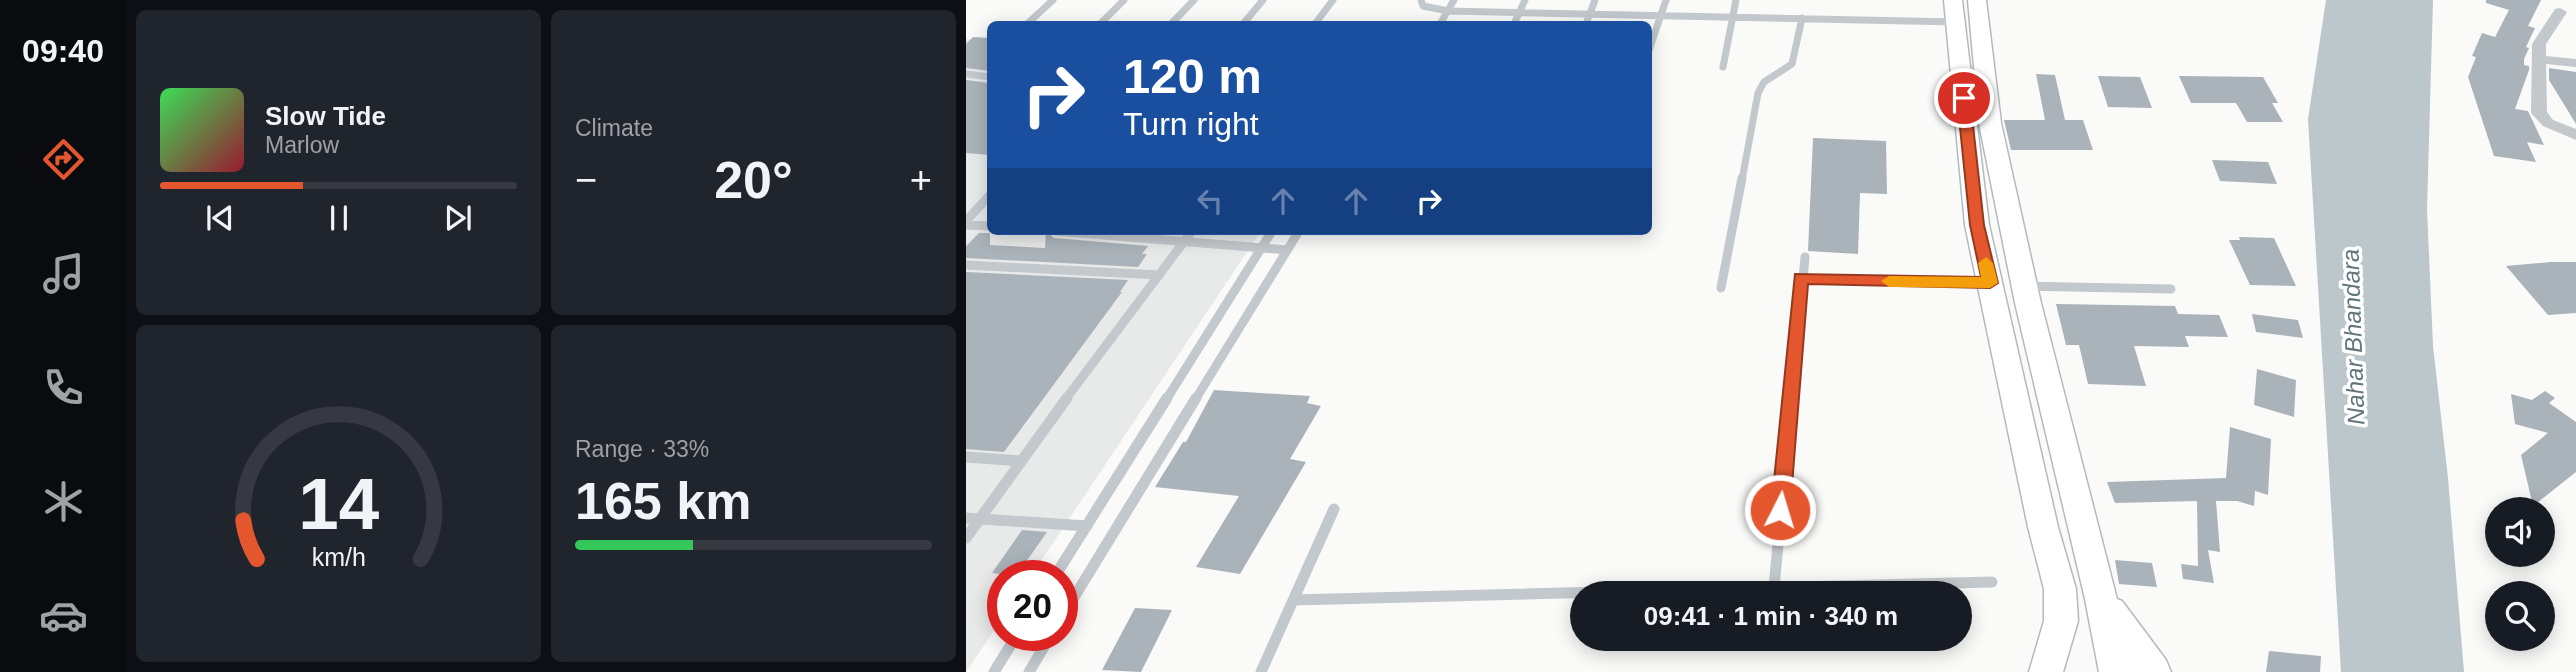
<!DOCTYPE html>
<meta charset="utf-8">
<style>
:root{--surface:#171b24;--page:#20242c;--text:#f1f3f6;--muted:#9ea1a6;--line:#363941;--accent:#e4572e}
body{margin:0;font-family:Helvetica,sans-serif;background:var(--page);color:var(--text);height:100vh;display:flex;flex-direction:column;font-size:26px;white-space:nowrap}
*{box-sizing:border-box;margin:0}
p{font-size:23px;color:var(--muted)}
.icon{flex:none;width:38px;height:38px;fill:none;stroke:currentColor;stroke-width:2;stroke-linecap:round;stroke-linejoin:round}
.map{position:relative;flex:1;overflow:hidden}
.details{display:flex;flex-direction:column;gap:10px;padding:10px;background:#0d0f14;width:840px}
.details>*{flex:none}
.hud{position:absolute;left:21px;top:21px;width:665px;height:214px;border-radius:10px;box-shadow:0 4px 18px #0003;background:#1a4fa0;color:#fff;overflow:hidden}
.fabs{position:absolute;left:1519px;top:497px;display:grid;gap:14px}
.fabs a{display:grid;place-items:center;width:70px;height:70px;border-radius:50%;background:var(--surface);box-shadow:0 4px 18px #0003;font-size:35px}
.speed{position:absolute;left:21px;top:560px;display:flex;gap:14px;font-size:35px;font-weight:700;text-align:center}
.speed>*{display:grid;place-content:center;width:91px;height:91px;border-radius:50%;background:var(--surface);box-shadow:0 4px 18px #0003;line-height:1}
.speed .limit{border:10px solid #d22;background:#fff;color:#111}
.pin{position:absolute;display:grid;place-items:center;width:60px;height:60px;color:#fff;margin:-30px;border:4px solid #fff;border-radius:50%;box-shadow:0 2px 7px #0007}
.me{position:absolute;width:77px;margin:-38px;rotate:5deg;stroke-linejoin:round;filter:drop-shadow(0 0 5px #0008)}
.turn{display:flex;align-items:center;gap:24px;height:147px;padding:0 21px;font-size:32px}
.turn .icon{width:91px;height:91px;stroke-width:2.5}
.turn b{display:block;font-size:49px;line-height:60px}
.lanes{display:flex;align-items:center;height:66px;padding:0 21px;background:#0003;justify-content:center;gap:35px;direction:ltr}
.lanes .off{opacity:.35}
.big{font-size:52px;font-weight:800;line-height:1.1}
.details .card{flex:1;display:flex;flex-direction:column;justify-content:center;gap:10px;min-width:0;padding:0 24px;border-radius:10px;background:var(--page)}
.details .dial{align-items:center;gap:0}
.dial svg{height:182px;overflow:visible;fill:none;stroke:var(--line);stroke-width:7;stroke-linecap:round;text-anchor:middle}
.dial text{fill:var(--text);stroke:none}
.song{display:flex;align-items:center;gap:21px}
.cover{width:84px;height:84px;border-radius:10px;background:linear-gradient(135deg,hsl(130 70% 55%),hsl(350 70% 35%))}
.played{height:7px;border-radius:4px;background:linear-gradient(90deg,var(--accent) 40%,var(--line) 40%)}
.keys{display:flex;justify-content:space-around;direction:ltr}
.heat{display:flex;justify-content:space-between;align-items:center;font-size:38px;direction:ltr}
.charge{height:10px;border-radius:5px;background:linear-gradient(90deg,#34c759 33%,var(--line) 0)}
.details .tiles{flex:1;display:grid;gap:10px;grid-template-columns:repeat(2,1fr)}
.trip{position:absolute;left:604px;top:581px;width:402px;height:70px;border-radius:35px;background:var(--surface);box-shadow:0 4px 18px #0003;font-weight:800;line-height:70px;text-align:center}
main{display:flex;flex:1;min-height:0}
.menu{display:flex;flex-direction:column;width:126px;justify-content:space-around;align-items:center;background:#090b0e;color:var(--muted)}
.menu .icon{width:49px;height:49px}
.menu .active{color:var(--accent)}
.menu b{font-size:32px;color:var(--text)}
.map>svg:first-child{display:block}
.built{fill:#e8e9e9}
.water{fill:#bbc7cb}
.building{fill:#aab3b9}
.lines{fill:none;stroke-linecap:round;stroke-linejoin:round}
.secondary-casing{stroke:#b3babf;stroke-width:3}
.service-far2{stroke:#c3c8cc;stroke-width:7}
.service-far1{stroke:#c3c8cc;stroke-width:9}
.service{stroke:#c3c8cc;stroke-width:11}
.minor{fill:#c3c8cc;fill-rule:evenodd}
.secondary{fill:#fff;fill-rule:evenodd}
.route{fill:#e4572e;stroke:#94391e;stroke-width:2}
.slow{fill:#f59e0b}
.labels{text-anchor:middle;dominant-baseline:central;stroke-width:7;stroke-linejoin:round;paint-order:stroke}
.water-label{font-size:24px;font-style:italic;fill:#60757c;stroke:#fff}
</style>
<main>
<nav class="menu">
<b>09:40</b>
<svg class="icon active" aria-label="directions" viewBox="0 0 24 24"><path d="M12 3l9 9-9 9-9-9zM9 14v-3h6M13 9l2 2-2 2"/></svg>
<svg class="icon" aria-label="music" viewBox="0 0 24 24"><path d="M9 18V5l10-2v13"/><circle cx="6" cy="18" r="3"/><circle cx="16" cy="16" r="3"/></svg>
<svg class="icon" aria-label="phone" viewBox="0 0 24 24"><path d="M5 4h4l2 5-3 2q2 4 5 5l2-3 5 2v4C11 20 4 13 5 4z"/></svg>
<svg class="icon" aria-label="climate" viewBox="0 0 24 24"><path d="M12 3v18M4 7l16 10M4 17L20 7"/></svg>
<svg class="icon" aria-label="car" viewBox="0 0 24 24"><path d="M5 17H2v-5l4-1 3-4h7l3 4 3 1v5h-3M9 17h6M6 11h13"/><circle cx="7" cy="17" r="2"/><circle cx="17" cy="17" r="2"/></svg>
</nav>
<section class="details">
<div class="tiles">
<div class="card">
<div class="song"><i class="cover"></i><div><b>Slow Tide</b><p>Marlow</p></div></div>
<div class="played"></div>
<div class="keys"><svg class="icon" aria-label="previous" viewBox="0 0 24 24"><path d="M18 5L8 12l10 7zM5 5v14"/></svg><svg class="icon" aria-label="pause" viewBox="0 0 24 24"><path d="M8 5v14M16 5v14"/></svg><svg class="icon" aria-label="next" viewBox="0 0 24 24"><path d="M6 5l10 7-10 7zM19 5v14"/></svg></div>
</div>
<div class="card"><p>Climate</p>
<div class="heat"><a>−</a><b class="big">20°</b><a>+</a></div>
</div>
<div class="card dial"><svg viewBox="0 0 100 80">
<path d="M14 69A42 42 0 1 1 86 69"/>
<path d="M14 69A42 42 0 0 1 8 52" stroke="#e4572e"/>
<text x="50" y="56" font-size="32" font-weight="700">14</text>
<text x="50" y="72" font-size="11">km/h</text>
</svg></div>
<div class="card"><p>Range · 33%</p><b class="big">165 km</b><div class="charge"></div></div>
</div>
</section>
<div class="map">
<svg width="1610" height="672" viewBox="0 0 1610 672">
<rect width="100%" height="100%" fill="#fafaf8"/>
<!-- built -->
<path class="built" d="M0 39 24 41V231H295L65 576H37V617L0 672Z"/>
<!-- water -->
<path class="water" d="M1360 0H1467L1461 209 1467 346 1482 478 1498 672H1375L1342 119Z"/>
<!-- building -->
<path class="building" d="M1520 0H1575L1562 26 1569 28 1560 47 1563 48 1558 59V65L1563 66V70L1549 109 1562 111 1578 145 1561 142 1570 162 1528 156 1502 77 1510 57 1506 56 1516 33 1529 37 1543 10 1520 3Z
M7 37 24 38V71L0 68V44Z
M1583 68 1610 72V124L1583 80Z
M1070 74 1089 75 1099 120H1117L1127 150H1045L1038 120H1079Z
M1132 76 1174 77 1186 108 1142 107Z
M1213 76 1297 77 1312 103H1306L1317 122H1281L1270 103H1225Z
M0 80 24 83V155L0 153Z
M847 138 920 141 921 194 894 193 892 254 842 251Z
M1246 160 1302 162 1311 184 1254 181Z
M80 231 88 238 182 246 176 254H181L172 267 0 258V246L13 233H24V245L79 248Z
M1273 237 1308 238 1330 286 1284 285 1263 240H1274Z
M1585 262H1610V313L1582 315 1540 266Z
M0 272 162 280 154 292H156L38 452 0 449Z
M1090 304 1209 306 1212 314 1253 315 1262 337 1219 336 1223 347 1168 346 1180 386 1122 384 1113 345H1100Z
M1286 314 1332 320 1337 338 1290 332Z
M1291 369 1330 380 1328 417 1288 405Z
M248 390 344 396 341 403 355 406 324 459 340 462 274 574 230 567 273 496 189 487 217 442H220Z
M1579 391 1589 398 1583 403 1610 422V472L1567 506 1555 455 1582 433 1549 424 1545 394 1566 400Z
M1264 427 1305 439 1302 495 1289 491 1288 506 1271 501H1250L1254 552 1242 550 1248 583 1217 579 1215 564 1232 566 1231 501 1149 503 1141 482 1260 478Z
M56 530 81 532 50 576 26 573Z
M1149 560 1186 563 1191 587 1153 584Z
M169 608 206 610 175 672 136 670Z
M1303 651 1355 656 1354 672H1300Z"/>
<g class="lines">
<!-- secondary casing -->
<g class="secondary-casing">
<path id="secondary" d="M978 0H996L1023 225 1092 527 1110 589 1112 621 1097 672H1063L1078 621V589L1062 527 999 225Z
M1002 0H1020L1035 123 1075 303 1151 599 1156 601 1200 660 1205 672H1133L1119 599 1049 303 1013 123Z"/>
</g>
<!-- service-far2 -->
<path class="service-far2" d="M455 0 457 6 482 11 990 22
M61 24 87 0
M134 24 158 0
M205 24 228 0
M277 24 297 0
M349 24 367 0
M474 24 488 0
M548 24 559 0
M620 24 629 0
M682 53 700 0
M757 67 770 0
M0 74 24 77
M776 180 792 93 798 82 826 64 836 18"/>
<!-- service-far1 -->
<path class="service-far1" d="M0 221 24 195
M0 225 24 226
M89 231 321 250
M0 265 192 275
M835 278 1023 283
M1059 286 1205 289
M755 288 776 178
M99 400 226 231
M200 400 306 231
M229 400 333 231
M826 400 839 257"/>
<!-- service -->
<path class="service" d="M0 457 54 461
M0 518 121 526
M0 538 101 398
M89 576 201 398
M808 587 826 398
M328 600 1026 582
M96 617 230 398
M28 672 51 635
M63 672 85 635
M295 672 368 509"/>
<!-- minor -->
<path class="minor" d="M1594 8 1601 12 1580 44V56L1610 59V67L1580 64 1581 112 1587 120 1610 129V140L1577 126 1565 113 1566 44 1589 9Z"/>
<!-- secondary -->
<use href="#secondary" class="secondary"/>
</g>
<!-- route -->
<path class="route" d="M998 94 1004 98 1018 225 1032 283 1024 288 842 284 824 510 821 516 814 518 808 516 805 510 829 274 1015 277 1004 225 991 98Z"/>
<!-- slow -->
<path class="slow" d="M1020 257 1027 263 1032 283 1024 288 923 287 915 281 923 276 1015 277 1012 263Z"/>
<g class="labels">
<!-- water labels -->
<g class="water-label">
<text transform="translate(1387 337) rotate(-92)">Nahar Bhandara</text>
</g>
</g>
</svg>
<div class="fabs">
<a><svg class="icon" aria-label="sound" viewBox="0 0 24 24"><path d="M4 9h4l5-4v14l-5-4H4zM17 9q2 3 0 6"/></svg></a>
<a><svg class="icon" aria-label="search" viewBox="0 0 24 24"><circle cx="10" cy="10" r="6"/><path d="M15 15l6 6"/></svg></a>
</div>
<div class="speed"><div class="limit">20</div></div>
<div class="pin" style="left:998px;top:98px;background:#d93025"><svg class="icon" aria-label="arrive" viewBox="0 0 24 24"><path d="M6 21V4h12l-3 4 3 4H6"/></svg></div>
<svg class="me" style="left:814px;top:510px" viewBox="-20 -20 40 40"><circle r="17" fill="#e4572e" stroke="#fff" stroke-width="3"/><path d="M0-11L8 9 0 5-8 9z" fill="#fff"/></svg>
<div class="trip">09:41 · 1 min · 340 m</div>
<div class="hud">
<div class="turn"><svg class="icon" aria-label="right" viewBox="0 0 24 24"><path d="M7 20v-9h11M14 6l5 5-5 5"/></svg><div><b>120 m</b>Turn right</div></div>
<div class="lanes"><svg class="icon off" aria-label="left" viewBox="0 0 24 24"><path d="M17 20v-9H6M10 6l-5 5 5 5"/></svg><svg class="icon off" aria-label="ahead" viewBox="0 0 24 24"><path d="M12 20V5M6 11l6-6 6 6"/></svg><svg class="icon off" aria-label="ahead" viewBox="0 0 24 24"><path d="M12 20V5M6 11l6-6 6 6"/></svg><svg class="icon" aria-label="right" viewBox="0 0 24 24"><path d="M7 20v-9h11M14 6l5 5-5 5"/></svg></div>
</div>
</div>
</main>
